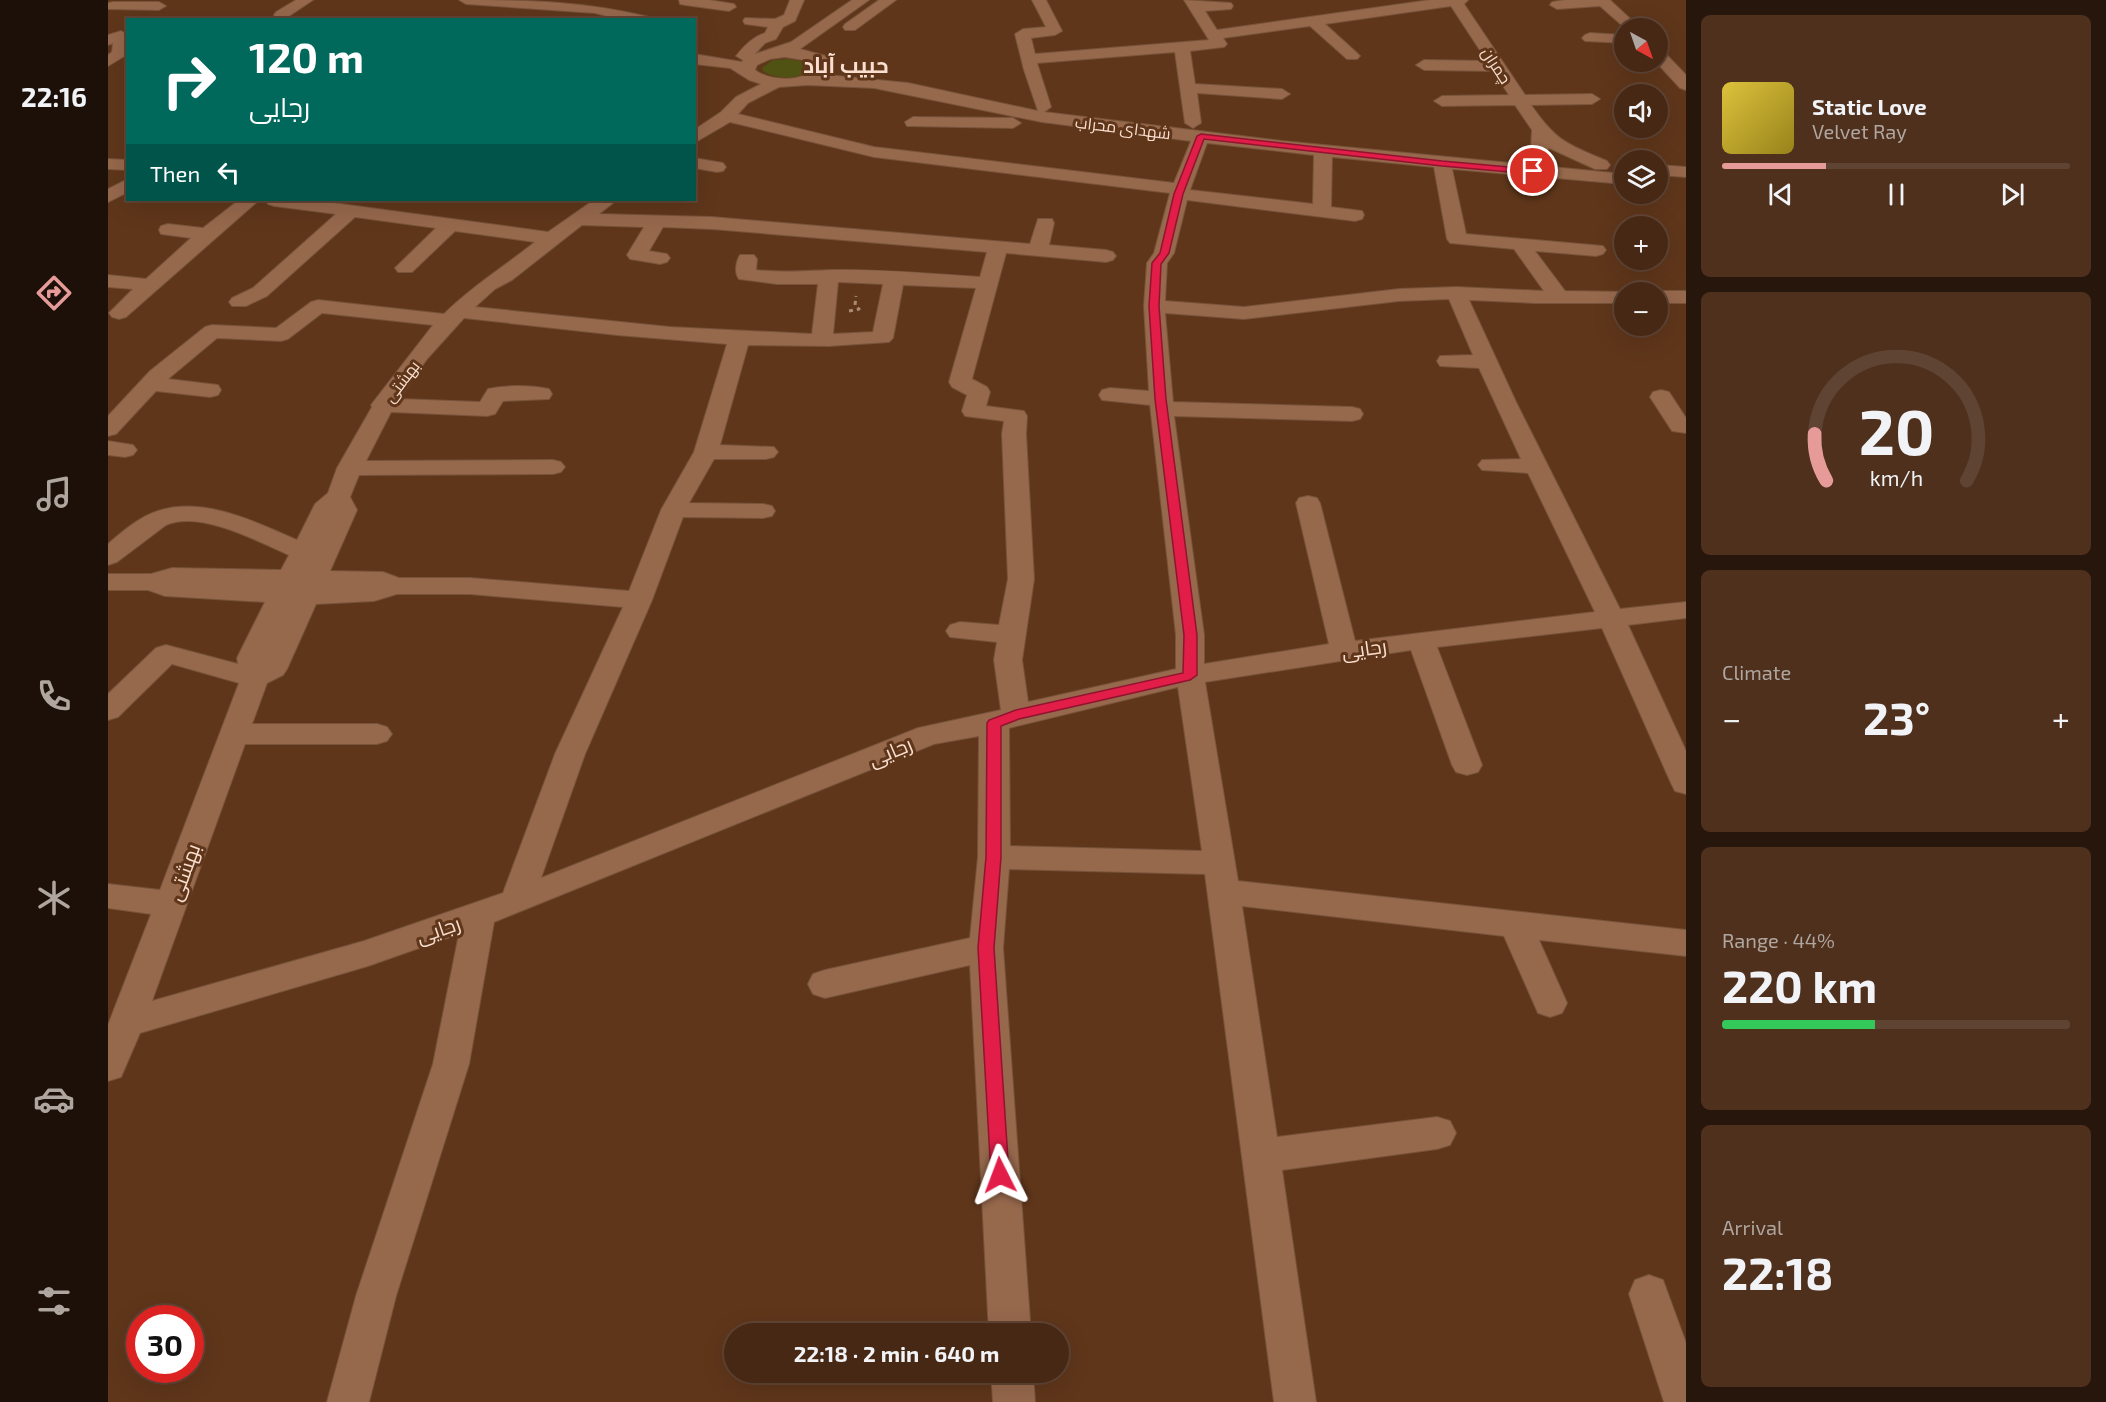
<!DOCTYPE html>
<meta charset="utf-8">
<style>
:root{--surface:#472814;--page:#4e301d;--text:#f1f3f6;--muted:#b0a6a0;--line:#5f4434;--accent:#e69b98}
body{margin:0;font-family:"Exo 2",Cairo,sans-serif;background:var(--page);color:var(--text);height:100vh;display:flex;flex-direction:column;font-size:22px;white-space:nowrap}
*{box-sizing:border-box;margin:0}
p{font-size:20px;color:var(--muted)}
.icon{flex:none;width:33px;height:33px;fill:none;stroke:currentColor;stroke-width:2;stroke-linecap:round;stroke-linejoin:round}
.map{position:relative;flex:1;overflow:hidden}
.sheet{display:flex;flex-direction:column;gap:15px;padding:15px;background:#27160b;width:420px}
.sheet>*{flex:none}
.top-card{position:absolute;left:18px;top:18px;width:570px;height:183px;border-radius:0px;box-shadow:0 6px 24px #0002,0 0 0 2px var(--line);background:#00695c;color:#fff;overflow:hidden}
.needle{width:39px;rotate:140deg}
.controls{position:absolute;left:1506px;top:18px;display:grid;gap:12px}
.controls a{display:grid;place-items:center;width:54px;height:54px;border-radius:50%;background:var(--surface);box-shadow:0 6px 24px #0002,0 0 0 2px var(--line);font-size:30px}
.speed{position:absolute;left:18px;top:1305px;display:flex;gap:12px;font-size:30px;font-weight:700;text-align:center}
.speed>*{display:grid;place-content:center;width:78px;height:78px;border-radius:50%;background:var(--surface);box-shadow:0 6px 24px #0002,0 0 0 2px var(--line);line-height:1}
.speed .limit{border:9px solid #d22;background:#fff;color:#111}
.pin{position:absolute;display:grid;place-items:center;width:51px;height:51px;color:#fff;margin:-26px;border:3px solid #fff;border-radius:50%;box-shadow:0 2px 6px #0007}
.me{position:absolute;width:66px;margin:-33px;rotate:357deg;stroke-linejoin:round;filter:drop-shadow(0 0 4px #0008)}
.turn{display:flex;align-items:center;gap:21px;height:126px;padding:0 24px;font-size:27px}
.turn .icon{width:78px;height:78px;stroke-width:2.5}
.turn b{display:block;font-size:42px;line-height:51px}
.then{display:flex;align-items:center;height:57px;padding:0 24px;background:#0003;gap:12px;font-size:22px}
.big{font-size:45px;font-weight:700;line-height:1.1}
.sheet .widget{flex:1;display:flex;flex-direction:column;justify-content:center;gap:9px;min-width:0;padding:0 21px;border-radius:9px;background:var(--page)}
.sheet .dial{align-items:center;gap:0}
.dial svg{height:156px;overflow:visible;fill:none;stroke:var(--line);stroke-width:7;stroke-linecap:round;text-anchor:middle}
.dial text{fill:var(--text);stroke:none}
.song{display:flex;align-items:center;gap:18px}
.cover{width:72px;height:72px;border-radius:9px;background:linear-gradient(135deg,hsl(50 70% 55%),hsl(50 70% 35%))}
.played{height:6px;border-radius:3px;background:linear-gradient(90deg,var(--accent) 30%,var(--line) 30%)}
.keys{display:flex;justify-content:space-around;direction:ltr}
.heat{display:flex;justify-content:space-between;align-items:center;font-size:33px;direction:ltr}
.charge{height:9px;border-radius:4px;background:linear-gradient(90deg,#34c759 44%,var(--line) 0)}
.trip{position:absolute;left:616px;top:1323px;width:345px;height:60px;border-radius:30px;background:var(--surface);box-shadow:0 6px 24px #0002,0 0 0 2px var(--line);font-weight:700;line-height:60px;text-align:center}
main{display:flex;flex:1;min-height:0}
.tabs{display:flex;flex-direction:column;width:108px;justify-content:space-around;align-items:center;background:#1c1008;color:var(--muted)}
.tabs .icon{width:42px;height:42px}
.tabs .on{color:var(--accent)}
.tabs b{font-size:27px;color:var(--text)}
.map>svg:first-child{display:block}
.green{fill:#4f5213}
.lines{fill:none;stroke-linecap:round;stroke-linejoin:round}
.minor-casing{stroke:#76533a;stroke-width:2}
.path{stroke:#ad8c76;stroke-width:3;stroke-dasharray:4 4;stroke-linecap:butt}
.minor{fill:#96684c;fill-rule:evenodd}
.route{fill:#e11d48;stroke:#92132f;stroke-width:1.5}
.labels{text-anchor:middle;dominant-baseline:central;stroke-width:6;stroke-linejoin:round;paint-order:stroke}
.far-street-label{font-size:16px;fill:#fadfd0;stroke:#5f361a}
.street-label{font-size:20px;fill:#fadfd0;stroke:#5f361a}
.far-district-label{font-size:22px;font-weight:bold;fill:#fadfd0;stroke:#5f361a}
</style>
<main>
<nav class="tabs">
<b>22:16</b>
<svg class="icon on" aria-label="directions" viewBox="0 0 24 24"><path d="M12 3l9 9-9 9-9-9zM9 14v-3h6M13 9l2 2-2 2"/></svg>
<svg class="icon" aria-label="music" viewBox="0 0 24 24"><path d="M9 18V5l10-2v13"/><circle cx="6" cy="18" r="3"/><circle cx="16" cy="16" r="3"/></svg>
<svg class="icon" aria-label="phone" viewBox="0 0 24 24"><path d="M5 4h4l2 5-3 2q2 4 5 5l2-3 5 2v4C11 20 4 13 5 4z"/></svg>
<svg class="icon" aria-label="climate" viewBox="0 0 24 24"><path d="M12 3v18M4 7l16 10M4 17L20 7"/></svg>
<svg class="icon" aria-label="car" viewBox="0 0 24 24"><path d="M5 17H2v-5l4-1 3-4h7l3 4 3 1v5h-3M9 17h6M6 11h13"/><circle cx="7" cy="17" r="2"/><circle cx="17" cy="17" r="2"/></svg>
<svg class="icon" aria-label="filters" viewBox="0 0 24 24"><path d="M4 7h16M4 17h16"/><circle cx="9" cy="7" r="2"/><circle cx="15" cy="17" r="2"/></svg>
</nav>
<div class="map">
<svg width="1578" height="1402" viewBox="0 0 1578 1402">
<rect width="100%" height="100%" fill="#5f361a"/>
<!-- green -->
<path class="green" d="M681 59 701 63 703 69C691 80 668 80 655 71L654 68 665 60Z"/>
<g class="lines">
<!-- minor casing -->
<g class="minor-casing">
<path id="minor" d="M188 0H205L178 18H168L166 15 168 12Z
M351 0C418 0 475 1 541 17L543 20H514L487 13 358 4Z
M571 0H601L626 4 628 7 621 11 577 5 572 4Z
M682 0H696L687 21 675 27 668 39 657 43 647 54 683 42 744 0H761L692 49 718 56 726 68 720 75 800 83 930 111 916 70 907 34 915 29 938 27 924 0H938L954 31 947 35 923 38 927 54 1101 40 1076 0 1123 3 1125 6 1123 9 1097 11 1109 30 1322 0H1360L1356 4 1417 95 1484 94 1492 99 1484 104 1423 105C1449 142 1459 144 1499 161L1502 165 1499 169H1487L1441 148C1437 158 1422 164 1412 162L1409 158 1423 148 1424 130 1407 105 1334 106 1326 101 1334 96 1401 95 1385 71 1316 70 1308 65 1316 60 1379 61 1343 6 1217 24 1249 53 1252 56 1249 59H1239L1202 26 1115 38 1119 44 1116 47 1082 51 1087 84 1174 89 1182 94 1174 99 1089 93 1093 123 1085 128 1077 123 1067 52 929 63 943 107 936 112 1174 141 1516 174V184L1344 169 1358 234 1495 246 1498 250 1495 254 1488 256 1427 251 1457 291 1522 292H1516V303H1427L1361 300 1408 402 1512 609 1578 602V618L1520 625 1578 751V794L1567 791 1563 783 1494 628 1329 647 1374 765 1370 772 1359 775 1348 772 1344 765 1303 650 1097 682 1130 881 1578 930V956L1431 940 1459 1003 1454 1013 1442 1017 1430 1013 1396 936 1134 906 1169 1137 1329 1117 1342 1121 1348 1133 1342 1145 1329 1149 1174 1170 1208 1402H1166L1097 874 901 869 895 948 923 1334H881L862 965 717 998 705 994 700 984 705 974 717 970 862 938 870 857 871 736 826 744 386 922 361 1064 288 1296 261 1402H219L248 1296 325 1064 351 934 260 966 32 1033 13 1077 0 1081V1025L43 914 0 908V884L52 890 131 683 64 664 10 717 0 720V694L48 648 58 645 130 664 129 658 157 602 57 596 40 590H0V574H43L64 568 173 570 181 555C149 541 92 510 58 525L9 562 0 565V544C15 531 31 517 50 511 95 496 148 522 189 540L207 504 220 493 229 468 264 407 263 405 325 325 214 313 180 339 173 341 109 338 60 379 110 385 113 390 110 395 102 397 48 391 8 434 0 436V416L42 371 97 327 104 325 168 328 203 302 210 300 336 314C364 286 397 266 427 242L347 231 304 272H290L287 268 328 228 247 217 159 296 138 306H124L121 302 124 298 145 288 228 214 166 206 160 204 157 200H203L440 232 486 200H504L505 203 491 214 604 217 922 244 930 219H944L946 223 941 245 998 250 1005 252 1008 256 1005 260 998 262 898 253 864 379 879 387 882 392 878 406 916 411 919 416 918 434 926 579 914 660 920 702 1068 669V635L1042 405 994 400 991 395 994 390 1002 388 1041 391 1036 306 1039 263 1046 253 1062 193 766 157 622 122 586 143V130L613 112 628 97 653 84 641 80 622 68 586 64V54L634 62 635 60 628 56C636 46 645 37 657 33L660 27 637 24 635 21 637 18 667 19 676 15ZM677 57 707 62 710 67C696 82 663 82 647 70L649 65 662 59ZM700 85 766 88 934 122 1083 141 1066 183 766 147 630 114 640 103 671 87ZM1099 143 1206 155 1205 204 1082 190ZM1224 157 1326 167 1339 239 1342 243 1406 249 1436 291 1348 287 1291 289 1136 307 1057 301 1059 263 1066 253 1079 200 1247 221 1254 219 1256 215 1254 211 1223 207ZM474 225 536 227 519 255 522 259 552 264 559 262 562 258 559 254 541 251 555 227 604 229 879 252 872 277C822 274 772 269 723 270 697 271 674 273 648 270L649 259 646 255H632C628 261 626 273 631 279L669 284H710L704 334 562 327 367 307 387 289 404 280ZM730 282 775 284 765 332 725 334ZM795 285 868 288 841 382 844 387 859 395 854 411 857 416 896 421 894 434 900 579 891 625 852 622 842 625 838 631 842 637 889 642 886 660 893 710 810 728 433 878 477 754 544 600 575 517 655 518 664 516 667 511 664 506 655 504 581 503 606 459H658L666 457 670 452 666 447 612 445 640 345 721 346 781 342 785 338ZM1341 299 1365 355 1332 356 1329 361 1332 366 1371 368 1413 459 1374 460 1370 465 1374 470 1420 473 1487 612 1247 641 1212 503 1209 498 1200 496 1191 498 1188 503 1221 644 1096 664V635L1066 416 1244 421 1252 419 1255 414 1252 409 1244 407 1065 402 1057 313 1136 319 1291 301ZM356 318 509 335 619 344 586 452 553 510 521 591 362 578H291L275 572 222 571 249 510 242 497 251 475 445 474 453 472 457 467 453 462 445 460 258 461 283 412 379 416 387 414 395 401 441 399 444 394 441 389C423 385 398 385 380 389L372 402 291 399 319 359ZM289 594H362L515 607 447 754 395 893 256 941 44 1001 137 744H269L279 741 284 734 279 727 269 724H144L159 683 175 675 179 669 208 604 266 601ZM1070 687 1094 851 902 846 901 728Z
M771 0H788L747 30H737L735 27 737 24Z
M1457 0H1502L1532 28H1517L1492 6 1449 9 1442 5 1444 2Z
M5 2H51L58 6 51 10 0 9V3Z
M13 31 20 35V54L0 66V55L4 52 5 43 0 45V35Z
M1482 33 1516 35V43L1477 41 1474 38 1477 35Z
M1550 49 1555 51 1578 75V90L1572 88 1548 62Z
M805 117 905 118 913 123 905 128 799 126 797 122Z
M586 158 615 163 618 167 615 171 609 172 586 168Z
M0 159 20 160V170L0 169Z
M1550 165 1578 167V177L1550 175Z
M20 179V192L0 202V189Z
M131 200H151L18 317 11 319 4 317 1 313 25 289 0 287V275L38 279 83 238 53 234 51 230 53 226 60 224 95 228Z
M1550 291H1578V303H1550V292H1544Z
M1553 390 1561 392 1578 418V433L1564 431 1542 397 1545 392Z
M0 441 25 445 29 450 25 455 17 457 0 455Z
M1541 1275 1555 1280 1578 1343V1402H1556L1521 1294 1527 1280Z
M883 1372H925L927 1402H885Z"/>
</g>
<!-- path -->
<path class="path" d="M741 311 751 309 747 305 748 296"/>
<!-- minor -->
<use href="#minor" class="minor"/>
</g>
<!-- route -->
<path class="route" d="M1093 134 1334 161 1425 169 1430 171 1425 174 1334 166 1096 139 1075 194 1061 253 1053 264 1051 306 1058 399 1089 635V675L1082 680 911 719 893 726V857L886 948 901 1175 898 1181 892 1183 886 1181 883 1175 870 948 878 857 879 723 881 720 908 710 1075 673 1076 635 1047 399 1041 306 1044 263 1052 253 1066 194 1089 136Z"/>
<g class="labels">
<!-- far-street labels -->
<g class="far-street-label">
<text transform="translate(1389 65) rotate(57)">چمران</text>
<text transform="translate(1015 127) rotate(7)">شهدای محراب</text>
<text transform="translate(293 381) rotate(-53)">بهشتی</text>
</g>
<!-- street labels -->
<g class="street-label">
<text transform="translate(1256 648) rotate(-8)">رجایی</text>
<text transform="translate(782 751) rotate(-23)">رجایی</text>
<text transform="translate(75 872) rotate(-70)">بهشتی</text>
<text transform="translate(330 929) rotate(-19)">رجایی</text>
</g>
<!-- far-district labels -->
<g class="far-district-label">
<text x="738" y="64">حبیب آباد</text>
</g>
</g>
</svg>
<div class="controls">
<a><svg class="needle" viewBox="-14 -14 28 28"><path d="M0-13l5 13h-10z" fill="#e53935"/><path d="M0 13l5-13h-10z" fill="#b0a6a0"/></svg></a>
<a><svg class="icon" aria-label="sound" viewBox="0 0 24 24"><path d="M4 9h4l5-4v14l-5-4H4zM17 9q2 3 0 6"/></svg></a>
<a><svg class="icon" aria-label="layers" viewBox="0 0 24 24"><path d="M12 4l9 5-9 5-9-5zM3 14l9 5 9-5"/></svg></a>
<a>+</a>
<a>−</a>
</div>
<div class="speed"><div class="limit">30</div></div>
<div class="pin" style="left:1425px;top:171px;background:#d93025"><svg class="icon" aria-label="arrive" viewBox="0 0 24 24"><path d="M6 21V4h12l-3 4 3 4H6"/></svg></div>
<svg class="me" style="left:892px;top:1175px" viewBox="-20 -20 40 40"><path d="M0-17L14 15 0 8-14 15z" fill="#e11d48" stroke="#fff" stroke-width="4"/></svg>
<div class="trip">22:18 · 2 min · 640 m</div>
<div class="top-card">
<div class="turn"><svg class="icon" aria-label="right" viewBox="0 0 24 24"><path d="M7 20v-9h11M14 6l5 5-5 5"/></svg><div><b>120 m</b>رجایی</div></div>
<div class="then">Then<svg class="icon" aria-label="left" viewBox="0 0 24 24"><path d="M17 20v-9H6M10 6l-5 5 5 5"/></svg></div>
</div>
</div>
<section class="sheet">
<div class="widget">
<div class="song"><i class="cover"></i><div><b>Static Love</b><p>Velvet Ray</p></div></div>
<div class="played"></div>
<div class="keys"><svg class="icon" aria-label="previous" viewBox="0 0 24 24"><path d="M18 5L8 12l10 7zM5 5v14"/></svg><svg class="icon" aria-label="pause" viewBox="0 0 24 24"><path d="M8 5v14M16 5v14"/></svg><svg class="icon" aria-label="next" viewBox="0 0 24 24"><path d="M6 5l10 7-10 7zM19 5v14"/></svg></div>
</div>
<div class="widget dial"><svg viewBox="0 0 100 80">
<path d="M14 69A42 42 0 1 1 86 69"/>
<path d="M14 69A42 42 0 0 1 8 45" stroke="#e69b98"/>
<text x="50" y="56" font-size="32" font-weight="700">20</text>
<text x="50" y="72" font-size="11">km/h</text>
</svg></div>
<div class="widget"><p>Climate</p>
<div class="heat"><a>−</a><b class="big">23°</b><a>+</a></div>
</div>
<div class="widget"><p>Range · 44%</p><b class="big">220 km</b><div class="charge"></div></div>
<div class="widget"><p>Arrival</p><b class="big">22:18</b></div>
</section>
</main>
